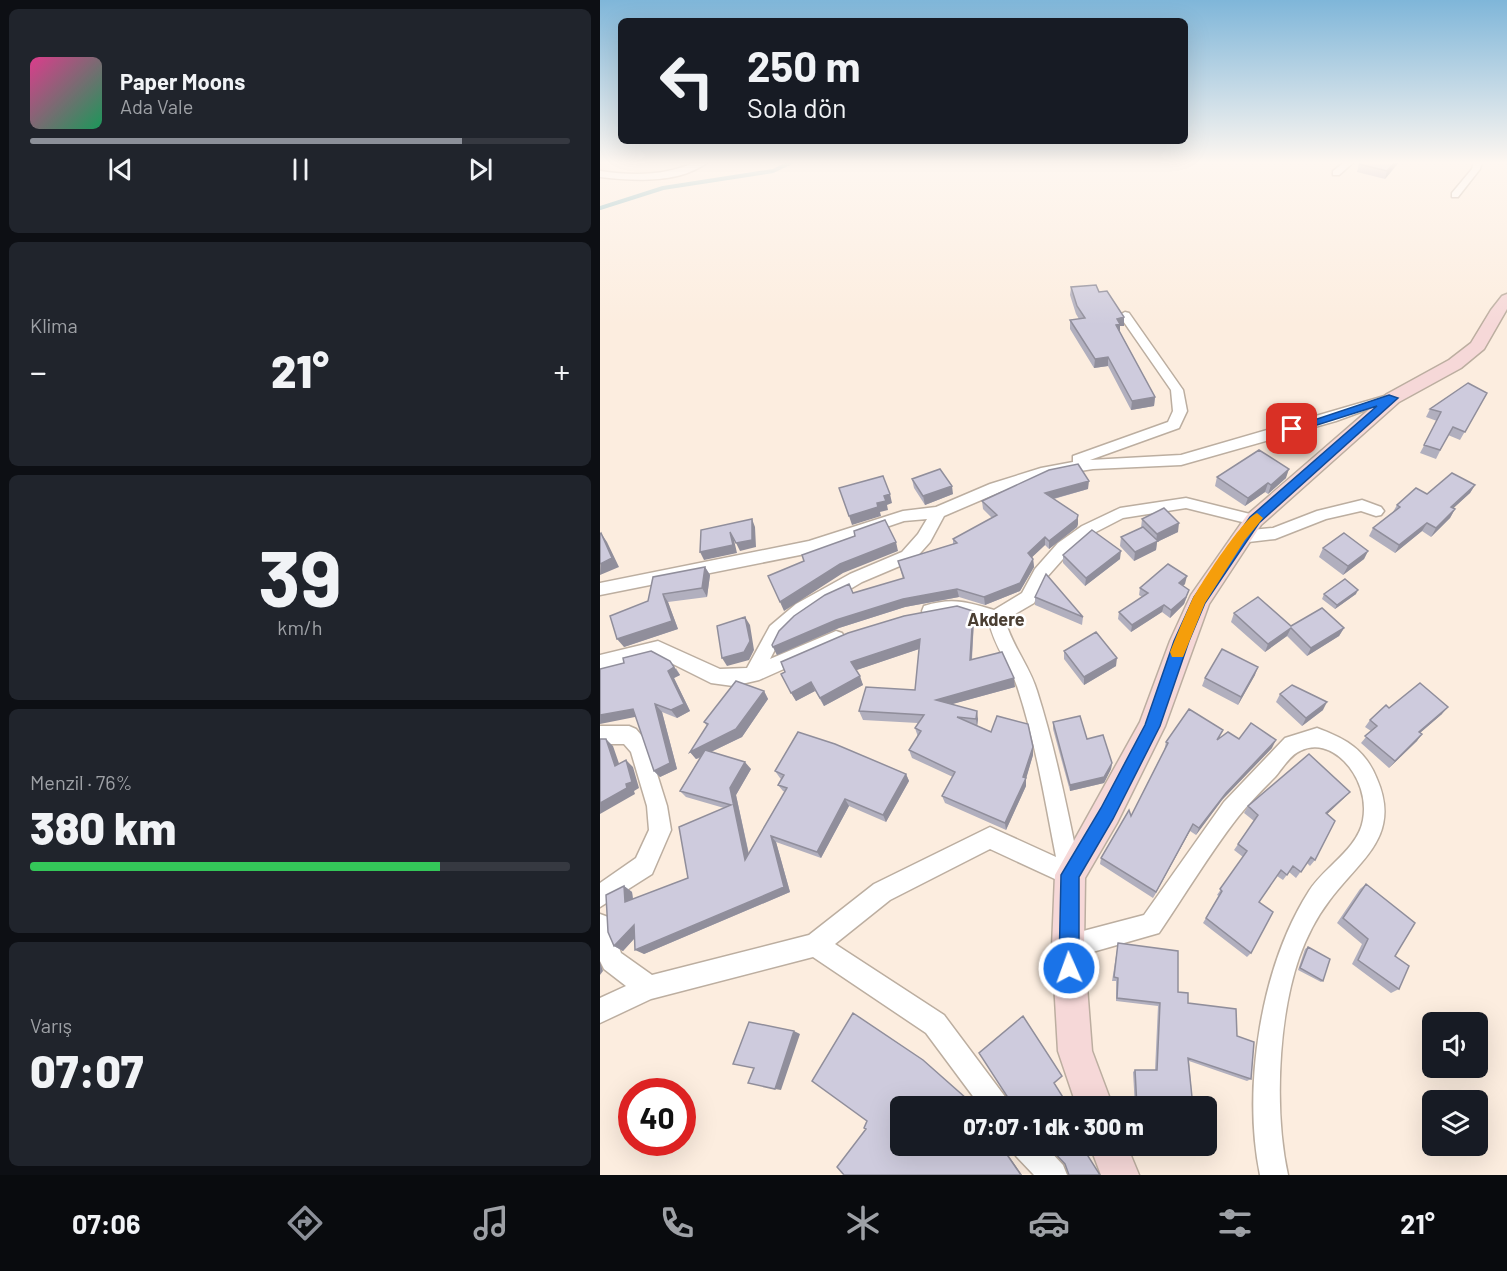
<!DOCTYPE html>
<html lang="tr">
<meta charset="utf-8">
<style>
:root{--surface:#171b24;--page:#20242c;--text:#f1f3f6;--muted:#9ea1a6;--line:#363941;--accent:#8c9099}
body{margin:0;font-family:Barlow,sans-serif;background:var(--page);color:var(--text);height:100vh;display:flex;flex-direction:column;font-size:22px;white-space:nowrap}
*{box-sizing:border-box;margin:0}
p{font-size:20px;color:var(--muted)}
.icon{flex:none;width:33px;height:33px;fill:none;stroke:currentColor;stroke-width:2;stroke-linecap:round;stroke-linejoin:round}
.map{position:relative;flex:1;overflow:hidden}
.panel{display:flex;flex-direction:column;gap:9px;padding:9px;background:#0d0f14;width:600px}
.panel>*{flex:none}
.top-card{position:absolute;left:18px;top:18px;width:570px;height:126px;border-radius:9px;box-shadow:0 6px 24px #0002;background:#171b24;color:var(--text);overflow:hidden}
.fabs{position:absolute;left:822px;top:1012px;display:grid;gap:12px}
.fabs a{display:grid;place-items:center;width:66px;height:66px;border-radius:9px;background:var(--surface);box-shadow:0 6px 24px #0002;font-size:30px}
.speed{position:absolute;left:18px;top:1078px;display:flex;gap:12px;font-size:30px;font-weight:700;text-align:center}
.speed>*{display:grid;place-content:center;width:78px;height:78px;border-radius:50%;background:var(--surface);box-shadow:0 6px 24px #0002;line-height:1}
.speed .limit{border:9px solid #d22;background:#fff;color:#111}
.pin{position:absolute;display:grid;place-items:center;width:51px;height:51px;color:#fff;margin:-26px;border-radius:12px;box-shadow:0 3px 9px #0006}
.me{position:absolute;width:66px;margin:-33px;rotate:358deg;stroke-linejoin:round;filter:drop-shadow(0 0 4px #0008)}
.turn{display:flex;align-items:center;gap:21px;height:126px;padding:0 30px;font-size:27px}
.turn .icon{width:78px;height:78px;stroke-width:2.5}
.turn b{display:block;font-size:42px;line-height:51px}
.big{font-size:45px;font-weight:800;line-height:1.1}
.panel .tile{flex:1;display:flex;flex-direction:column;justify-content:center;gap:9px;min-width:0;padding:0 21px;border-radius:9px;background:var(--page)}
.panel .dial{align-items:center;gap:0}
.dial b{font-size:78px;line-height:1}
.song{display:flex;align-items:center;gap:18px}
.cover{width:72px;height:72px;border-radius:9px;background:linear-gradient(135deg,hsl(330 70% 55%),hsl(150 70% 35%))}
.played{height:6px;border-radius:3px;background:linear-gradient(90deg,var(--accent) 80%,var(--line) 80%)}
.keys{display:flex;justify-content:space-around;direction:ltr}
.heat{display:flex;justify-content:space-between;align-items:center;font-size:33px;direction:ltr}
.charge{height:9px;border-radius:4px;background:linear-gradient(90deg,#34c759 76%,var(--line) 0)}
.trip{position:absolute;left:290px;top:1096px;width:327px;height:60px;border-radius:9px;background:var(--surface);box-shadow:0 6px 24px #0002;font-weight:800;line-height:60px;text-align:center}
.tabs{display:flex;height:96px;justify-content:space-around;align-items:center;background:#090b0e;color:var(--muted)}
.tabs .icon{width:42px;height:42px}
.tabs .selected{color:var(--accent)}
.tabs b{font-size:27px;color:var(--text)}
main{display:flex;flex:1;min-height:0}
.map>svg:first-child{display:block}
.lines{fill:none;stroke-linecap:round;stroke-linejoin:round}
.stream{stroke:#83b9c2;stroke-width:4}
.street-casing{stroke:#bcaea0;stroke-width:3}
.secondary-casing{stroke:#bcaea0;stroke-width:3}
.street{fill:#fff;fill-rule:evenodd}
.secondary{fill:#f6d8d8;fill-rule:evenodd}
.wall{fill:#b1afbe}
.shaded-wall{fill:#908e9b}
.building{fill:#cecbdd;stroke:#908e9b;stroke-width:1.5}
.route{fill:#1a73e8;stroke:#114b97;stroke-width:1.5}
.slow{fill:#f59e0b}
.labels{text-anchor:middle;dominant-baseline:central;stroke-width:5;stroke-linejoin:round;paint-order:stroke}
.neighbourhood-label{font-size:18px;font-weight:bold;fill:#4a3e32;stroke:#fff}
</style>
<main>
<section class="panel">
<div class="tile">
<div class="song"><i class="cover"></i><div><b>Paper Moons</b><p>Ada Vale</p></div></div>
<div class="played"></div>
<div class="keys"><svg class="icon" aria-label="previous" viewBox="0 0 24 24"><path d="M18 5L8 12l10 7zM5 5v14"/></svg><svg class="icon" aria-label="pause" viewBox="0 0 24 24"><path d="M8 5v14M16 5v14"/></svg><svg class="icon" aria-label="next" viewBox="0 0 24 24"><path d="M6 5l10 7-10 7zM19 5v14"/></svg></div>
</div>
<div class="tile"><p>Klima</p>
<div class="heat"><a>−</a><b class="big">21°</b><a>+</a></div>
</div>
<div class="tile dial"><b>39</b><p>km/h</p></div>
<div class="tile"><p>Menzil · 76%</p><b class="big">380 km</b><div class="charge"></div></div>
<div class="tile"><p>Varış</p><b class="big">07:07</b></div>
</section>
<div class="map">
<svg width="907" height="1175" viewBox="0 0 907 1175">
<rect width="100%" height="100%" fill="#fceddf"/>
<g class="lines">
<!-- stream -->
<path class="stream" d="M0 208 63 188 173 171 194 161"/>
<!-- street casing -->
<g class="street-casing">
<path id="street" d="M98 161H109C81 184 34 181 0 177V171C34 176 66 176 98 161Z
M746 161H755L739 175H733V171Z
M874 161H882L880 169 858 197H852V193L872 169Z
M525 312 529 313 583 390 587 411 579 428 490 460 581 455 788 395H798L799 398 736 421 581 465 493 469 448 476 400 492 344 516 330 542 314 560 262 582 208 614 182 636 170 659 236 631 242 633 245 638 242 643 159 680 133 686 111 683 57 656 0 671V655L58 641 120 669 147 668 170 626 196 604 250 574 302 552 318 534 327 519 304 521 210 553 0 595V583L209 541 303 511 336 507 390 484 441 468 473 462V456L568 422 573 411 571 390 519 315Z
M586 498 654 515 662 520 654 525 586 508 523 518 492 534 470 551 447 577 434 603 405 620C412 646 429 665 437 691 456 751 468 813 481 875L478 883 470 886 390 849 290 900 235 944 344 1015 406 1098 410 1107H381L326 1033 213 957 51 999 0 1023V998L26 986 4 969 0 961V914L8 917 21 953 52 975 209 935 274 884 390 827 456 857C445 801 436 744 418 689 410 664 395 649 389 622L359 613 330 618 324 616 322 611 324 606C352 597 367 602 394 610L422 593 435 569 458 543 482 526 520 508Z
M762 500 781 507 784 511 781 515 776 516 761 511 726 519 675 539 640 543 632 537 640 531 673 528 717 511Z
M0 726H29L36 729 47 742 67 806 71 830 52 874 0 907V883L36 858 49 830 47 806 31 752 24 744H0Z
M717 728C746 739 765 749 777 779 802 837 759 860 729 901 716 918 706 938 699 958 678 1019 674 1112 688 1175H660C642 1087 661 966 709 891 724 867 758 849 763 820 767 799 759 776 744 761 732 749 716 743 700 751 690 755 682 769 675 777 662 790 649 803 638 817 609 854 585 895 559 933L468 959 460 955 456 947 460 939 468 935 544 915 624 802 685 738Z
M413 1146H445L463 1165 467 1175H434L416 1156Z"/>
</g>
<!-- secondary casing -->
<g class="secondary-casing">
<path id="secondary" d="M907 294V309L884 349 861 368 799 402 661 525 609 604 565 726 517 823 485 878 484 947 492 1051 513 1107H477L458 1051 452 947 455 875 540 722 570 641 591 595 647 515 787 394 849 360 871 343 891 310 902 296Z
M490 1146H527L539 1175H501Z"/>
</g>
<!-- street -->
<use href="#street" class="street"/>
<!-- secondary -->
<use href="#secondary" class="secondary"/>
</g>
<!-- wall -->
<path class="wall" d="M763 161H800L785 179 757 172 759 164Z
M471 287 499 292 524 326H520V332L555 397 554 406 531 410 508 366 494 368 470 329V320L479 319 476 314 470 295Z
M887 393 860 440 848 435 836 459 820 453 837 421 826 417 830 409Z
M617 477 686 478 668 494 665 492 645 506 615 486Z
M312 479 353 494 325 505 314 488Z
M875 485 870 493 853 508 855 509 850 518 831 537 822 531 795 553 769 536 773 528 793 512 797 505 827 494Z
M488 489 454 499 478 524 477 527 449 549 445 545 432 557 433 559 434 567 420 591 385 605 359 597 305 607 239 628 177 655 172 645 253 593 303 579 298 561 353 544V539L392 518 383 509 382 501Z
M542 519 578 532 557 542 556 550 534 561 520 546 521 537 541 528Z
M723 548 768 551 764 559 743 575 719 557Z
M463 555 520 559 485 586 463 563Z
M105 567 110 575 107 597 68 602 78 629 24 647 48 601Z
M585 584 583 586 587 597 584 604 570 618 562 612 531 632 518 619 519 612 542 597 539 595 540 588Z
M724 594H756L735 609 722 599Z
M435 597 483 617 482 625 435 605Z
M634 613 691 626 744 628 739 636 707 656 687 636 665 652 631 622Z
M374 620 372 660 415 687 352 704 378 719 377 726 433 747V755L426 778V786L406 830 345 803 342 796 353 777 312 758 309 750 318 737 315 728 318 723 263 720 259 711 315 690 319 649 256 670 263 685 224 706 215 691 196 701 181 674Z
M464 651 516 666 484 685 464 659Z
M76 668 80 675 74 678 90 711 77 718 62 712 77 769 60 777 54 771 36 717Z
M655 675 638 705 602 686 605 678Z
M164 691 168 699 142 737 111 752 151 769 136 795 149 854 185 792 183 791 178 785 181 779 180 778 175 771 306 774 309 781 286 822 249 806 221 858 176 842 190 892 44 954 34 939 23 951 14 946 24 886 32 892 33 899 88 878 124 808 86 797 80 791 100 758 96 759 90 752 107 726 104 722Z
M680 694 723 710 702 726 676 702Z
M789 708 842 714 820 733 817 741 789 768 761 743 771 731 765 727 770 720Z
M453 722 487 739 512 763 511 769 504 783 470 791 453 729Z
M619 739H639L672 748 622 800 596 835 590 831 553 898 500 864 501 858 531 816 564 751 566 742Z
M744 798 727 814 715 860 710 866 707 863 696 878 689 872 683 880 677 876 659 902 651 953 647 957 603 923 619 896 617 895 643 857 634 850 654 821 644 813 648 806Z
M766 884 795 956 799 989 791 993 752 964 762 944 737 923 760 889Z
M518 943 578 992 588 1003 637 1036 651 1079 647 1081 589 1061 593 1107H535L533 1072 535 1070H555L558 1006 516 1001V981H512Z
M708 947 723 981 721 982 698 970 705 949Z"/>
<!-- shaded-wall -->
<path class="shaded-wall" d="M796 161H800L785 179 787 171Z
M524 317V326H520V333L515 334 517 319Z
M508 357V366L494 368 495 359Z
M555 397 554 406 531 410 532 401Z
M689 469 686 478 668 494 671 485Z
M489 481 488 489 445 501V493Z
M668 483 665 492 645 506 648 498Z
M875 485 870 493 845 516 851 507Z
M352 486 353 494 325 505 323 496Z
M290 494 292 503 287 505 288 510 280 512 281 516 252 525 249 516 277 503 284 496Z
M855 509 850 518 831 537 836 528Z
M478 515V524L477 527 449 549V541Z
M152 519 155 527 156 547 140 551 136 543Z
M579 523 578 532 557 542 556 550 534 561 535 552 556 542 557 534Z
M827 523 822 531 795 553 799 545Z
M130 532 134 540 137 553 104 560 100 552Z
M1 533 7 542 19 567 0 575Z
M445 537V545L428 561V553Z
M296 542 298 551 243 573 184 611 180 602 240 564Z
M521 551 520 559 485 586 486 578Z
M768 551 764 559 743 575 748 566Z
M433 559 434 567 420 591 385 605 384 597Z
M105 567 110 575 107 597 102 588Z
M587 576 585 584 578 590 579 583Z
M357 589 359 597 305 607 239 628 177 655 173 647 236 620 303 599Z
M589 590 584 604 570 618 571 610Z
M758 590 756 594 735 609 737 605Z
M63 594 68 602 78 629 24 647 17 639Z
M564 605 562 612 531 632 532 625Z
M373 611 374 620 371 669 370 660Z
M145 617 150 625 154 650 149 660 127 666 122 658Z
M691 628 687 636 665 652 668 644Z
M744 628 739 636 707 656 711 648Z
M320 639 322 648 254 671 251 662Z
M517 658 516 666 484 685V677Z
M70 661 80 675 74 678 90 711 77 718 71 710 68 671Z
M658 667 655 675 638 705 641 697Z
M260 676 263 685 224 706 220 698Z
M414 678 415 687 338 708 336 700Z
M211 682 215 691 196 701 191 693Z
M164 691 168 699 142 737 96 759 90 752Z
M727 702 723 710 702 726 706 718Z
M55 704 62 712 77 769 60 777 54 771Z
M848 707 842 714 814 738 819 732Z
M33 709 40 716 0 724V715Z
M377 711 378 719 377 727 376 719Z
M822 734 817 741 789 768 795 761Z
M6 739 13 746 22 772 15 766Z
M676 740 672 748 622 800 596 835 599 828 626 793Z
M433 747V755L426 779V786L406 830 405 823 423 777Z
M26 760 33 767 39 788 34 791 35 794 0 814V803L26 784Z
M145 762 151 769 136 795 151 865 145 860 130 788Z
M512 763 511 769 504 783 470 791V785Z
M306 774 309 781 286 822 283 815Z
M750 792 744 798 721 820 726 813Z
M245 799 249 806 221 858 217 852Z
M593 824 590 831 553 898 556 892Z
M171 836 176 842 190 892 44 954 35 950 184 887Z
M24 886 32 892 34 908 25 902Z
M34 925 42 930 23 951 14 946Z
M0 962 3 971 0 975Z
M194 1031 200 1034 181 1090 175 1089Z
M401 1146H402L422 1175H421Z"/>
<!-- building -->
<path class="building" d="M763 161H796L787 171 759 164Z
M496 285 499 292 507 291 524 317 517 319 520 324 516 325 555 397 532 401 508 357 495 359 470 320 485 318 477 306 471 287Z
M868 383 887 393 865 432 853 427 840 450 824 445 841 412 830 409Z
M659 450 689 469 671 485 668 483 648 498 617 477Z
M478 464 489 481 445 493 478 515 477 519 449 541 445 537 428 553 433 559 420 583 384 597 357 589 303 599 236 620 173 647 172 645 179 631 194 616 225 595 249 584 253 593 304 578 298 561 357 543 353 539 397 515 382 501 449 470Z
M340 469 352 486 323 496 312 479Z
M852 473 875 485 851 507 855 509 836 528 827 523 799 545 773 528 800 507 797 505 816 488 827 494Z
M283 476 290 494 284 496 286 501 277 503 278 507 249 516 239 488Z
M564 508 579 523 557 534 542 519Z
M152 519V540L136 543 130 532 133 545 100 552 101 530Z
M285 520 296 542 240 564 180 602 168 576 204 561 202 555 255 536 254 531Z
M543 527 558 541 535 552 521 537Z
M492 530 521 551 486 578 463 555Z
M1 533 12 558 0 564V534Z
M744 533 768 551 748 566 723 548Z
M568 564 587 576 579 583 589 590 586 597 571 610 564 605 532 625 519 612 548 593 540 588Z
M105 567 102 588 63 594 72 621 17 639 10 616 48 601 53 577Z
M446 574 483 617 435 597Z
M745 579 758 590 737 605 724 594Z
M658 597 691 626 722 608 744 628 711 648 691 628 668 644 634 613Z
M357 606 373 611 370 660 402 652 414 678 336 700 377 711 376 719 357 717 391 732 397 716 428 724 433 747 423 777 426 778 405 823 342 796 355 772 309 750 321 731 315 728 324 715 259 711 266 687 315 690 320 639 251 662 260 676 220 698 211 682 191 693 181 674 185 672 181 662 248 633 304 616Z
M145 617 150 641 144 652 122 658 117 626Z
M496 632 517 658 484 677 464 651Z
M622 649 658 667 641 697 605 678Z
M51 651 70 661 74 667 68 671 84 704 71 710 55 704 70 763 54 771 33 709 0 715V669L24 663 23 658Z
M136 681 164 691 136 729 90 752 108 724 104 722Z
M820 683 848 707 819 732 822 734 795 761 765 736 777 726 770 720 786 705 789 708Z
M692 685 727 702 706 718 680 694Z
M589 709 623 730 617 740 628 732 639 739 651 723 676 740 626 793 599 828 593 824 556 892 501 858 529 810 531 816 568 743 566 742Z
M480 716 487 739 503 735 512 763 504 777 470 785 453 722Z
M198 732 235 744 306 774 283 815 245 799 217 852 171 836 184 887 35 950 34 925 14 946 8 932 6 895 24 886 25 902 88 878 79 827 131 805 80 791 105 750 145 762 130 788 145 860 187 788 178 785 184 775 175 771Z
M0 739H6L15 766 26 760 32 782 26 784 27 788 0 803Z
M709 754 750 792 726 813 735 821 715 860 711 857 701 872 693 866 687 875 681 870 659 902 673 912 651 953 606 918 622 891 620 889 647 851 638 844 658 815 648 806Z
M766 884 815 923 795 956 809 966 799 989 758 960 768 939 743 918Z
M518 943 578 951V992L588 993V1003L636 1009 637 1036 654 1042 651 1079 588 1058 593 1107H537L535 1070H557L560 1003 517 998 518 978 514 977Z
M708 947 730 959 723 981 700 968Z
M253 1013 323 1060 375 1106 389 1107H300V1146H401L421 1175H244L237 1167 266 1129 264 1128 267 1121 212 1081Z
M423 1016 462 1076 454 1083 469 1107H410L411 1105 407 1096 379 1053Z
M149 1022 194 1031 175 1089 148 1083 154 1068 133 1064Z
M448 1146H488L486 1153 500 1175H469L465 1164Z"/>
<!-- sky -->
<linearGradient id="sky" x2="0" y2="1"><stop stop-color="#7fb6d9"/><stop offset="0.5" stop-color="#fef7f1"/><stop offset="1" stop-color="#fef7f1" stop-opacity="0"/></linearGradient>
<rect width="907" height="325" fill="url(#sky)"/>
<!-- route -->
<path class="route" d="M789 395 798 398 659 523 605 603 589 641 560 726 513 819 479 877V968L476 974 469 977 462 974 459 968 461 875 501 808 545 725 574 641 594 597 650 517 777 406 692 433 687 429Z"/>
<!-- slow -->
<path class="slow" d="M657 513 663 518 645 540 605 603 583 657H572L570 652C577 635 584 617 592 600 600 585 643 518 657 513Z"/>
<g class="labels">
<!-- neighbourhood labels -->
<g class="neighbourhood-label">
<text x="396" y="619">Akdere</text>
</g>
</g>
</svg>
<div class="fabs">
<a><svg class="icon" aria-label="sound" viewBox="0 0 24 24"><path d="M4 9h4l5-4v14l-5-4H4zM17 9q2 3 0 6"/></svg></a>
<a><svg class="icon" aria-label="layers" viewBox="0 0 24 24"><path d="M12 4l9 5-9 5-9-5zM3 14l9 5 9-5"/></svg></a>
</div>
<div class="speed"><div class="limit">40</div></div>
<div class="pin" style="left:692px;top:429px;background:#d93025"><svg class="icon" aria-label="arrive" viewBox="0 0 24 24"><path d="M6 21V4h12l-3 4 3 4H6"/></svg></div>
<svg class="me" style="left:469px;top:968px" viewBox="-20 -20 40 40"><circle r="17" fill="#1a73e8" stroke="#fff" stroke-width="3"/><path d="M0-11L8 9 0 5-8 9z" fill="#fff"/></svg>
<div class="trip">07:07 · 1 dk · 300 m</div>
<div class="top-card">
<div class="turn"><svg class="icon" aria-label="left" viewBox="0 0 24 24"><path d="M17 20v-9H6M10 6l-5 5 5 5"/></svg><div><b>250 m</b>Sola dön</div></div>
</div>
</div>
</main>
<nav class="tabs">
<b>07:06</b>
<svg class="icon selected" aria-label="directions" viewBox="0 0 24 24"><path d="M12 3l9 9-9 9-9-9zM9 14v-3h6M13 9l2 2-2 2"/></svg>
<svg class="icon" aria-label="music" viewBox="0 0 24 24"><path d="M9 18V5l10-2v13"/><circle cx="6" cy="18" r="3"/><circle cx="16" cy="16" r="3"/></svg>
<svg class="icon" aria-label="phone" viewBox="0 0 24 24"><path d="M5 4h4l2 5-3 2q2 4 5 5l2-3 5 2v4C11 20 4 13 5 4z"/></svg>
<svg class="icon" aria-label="climate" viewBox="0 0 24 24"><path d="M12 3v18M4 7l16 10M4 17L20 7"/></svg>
<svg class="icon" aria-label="car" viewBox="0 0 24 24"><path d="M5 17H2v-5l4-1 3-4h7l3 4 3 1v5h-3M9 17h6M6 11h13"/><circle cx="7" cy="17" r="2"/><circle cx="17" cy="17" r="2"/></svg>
<svg class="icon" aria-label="filters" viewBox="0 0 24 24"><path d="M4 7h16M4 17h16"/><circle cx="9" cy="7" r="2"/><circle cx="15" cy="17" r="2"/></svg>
<b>21°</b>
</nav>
